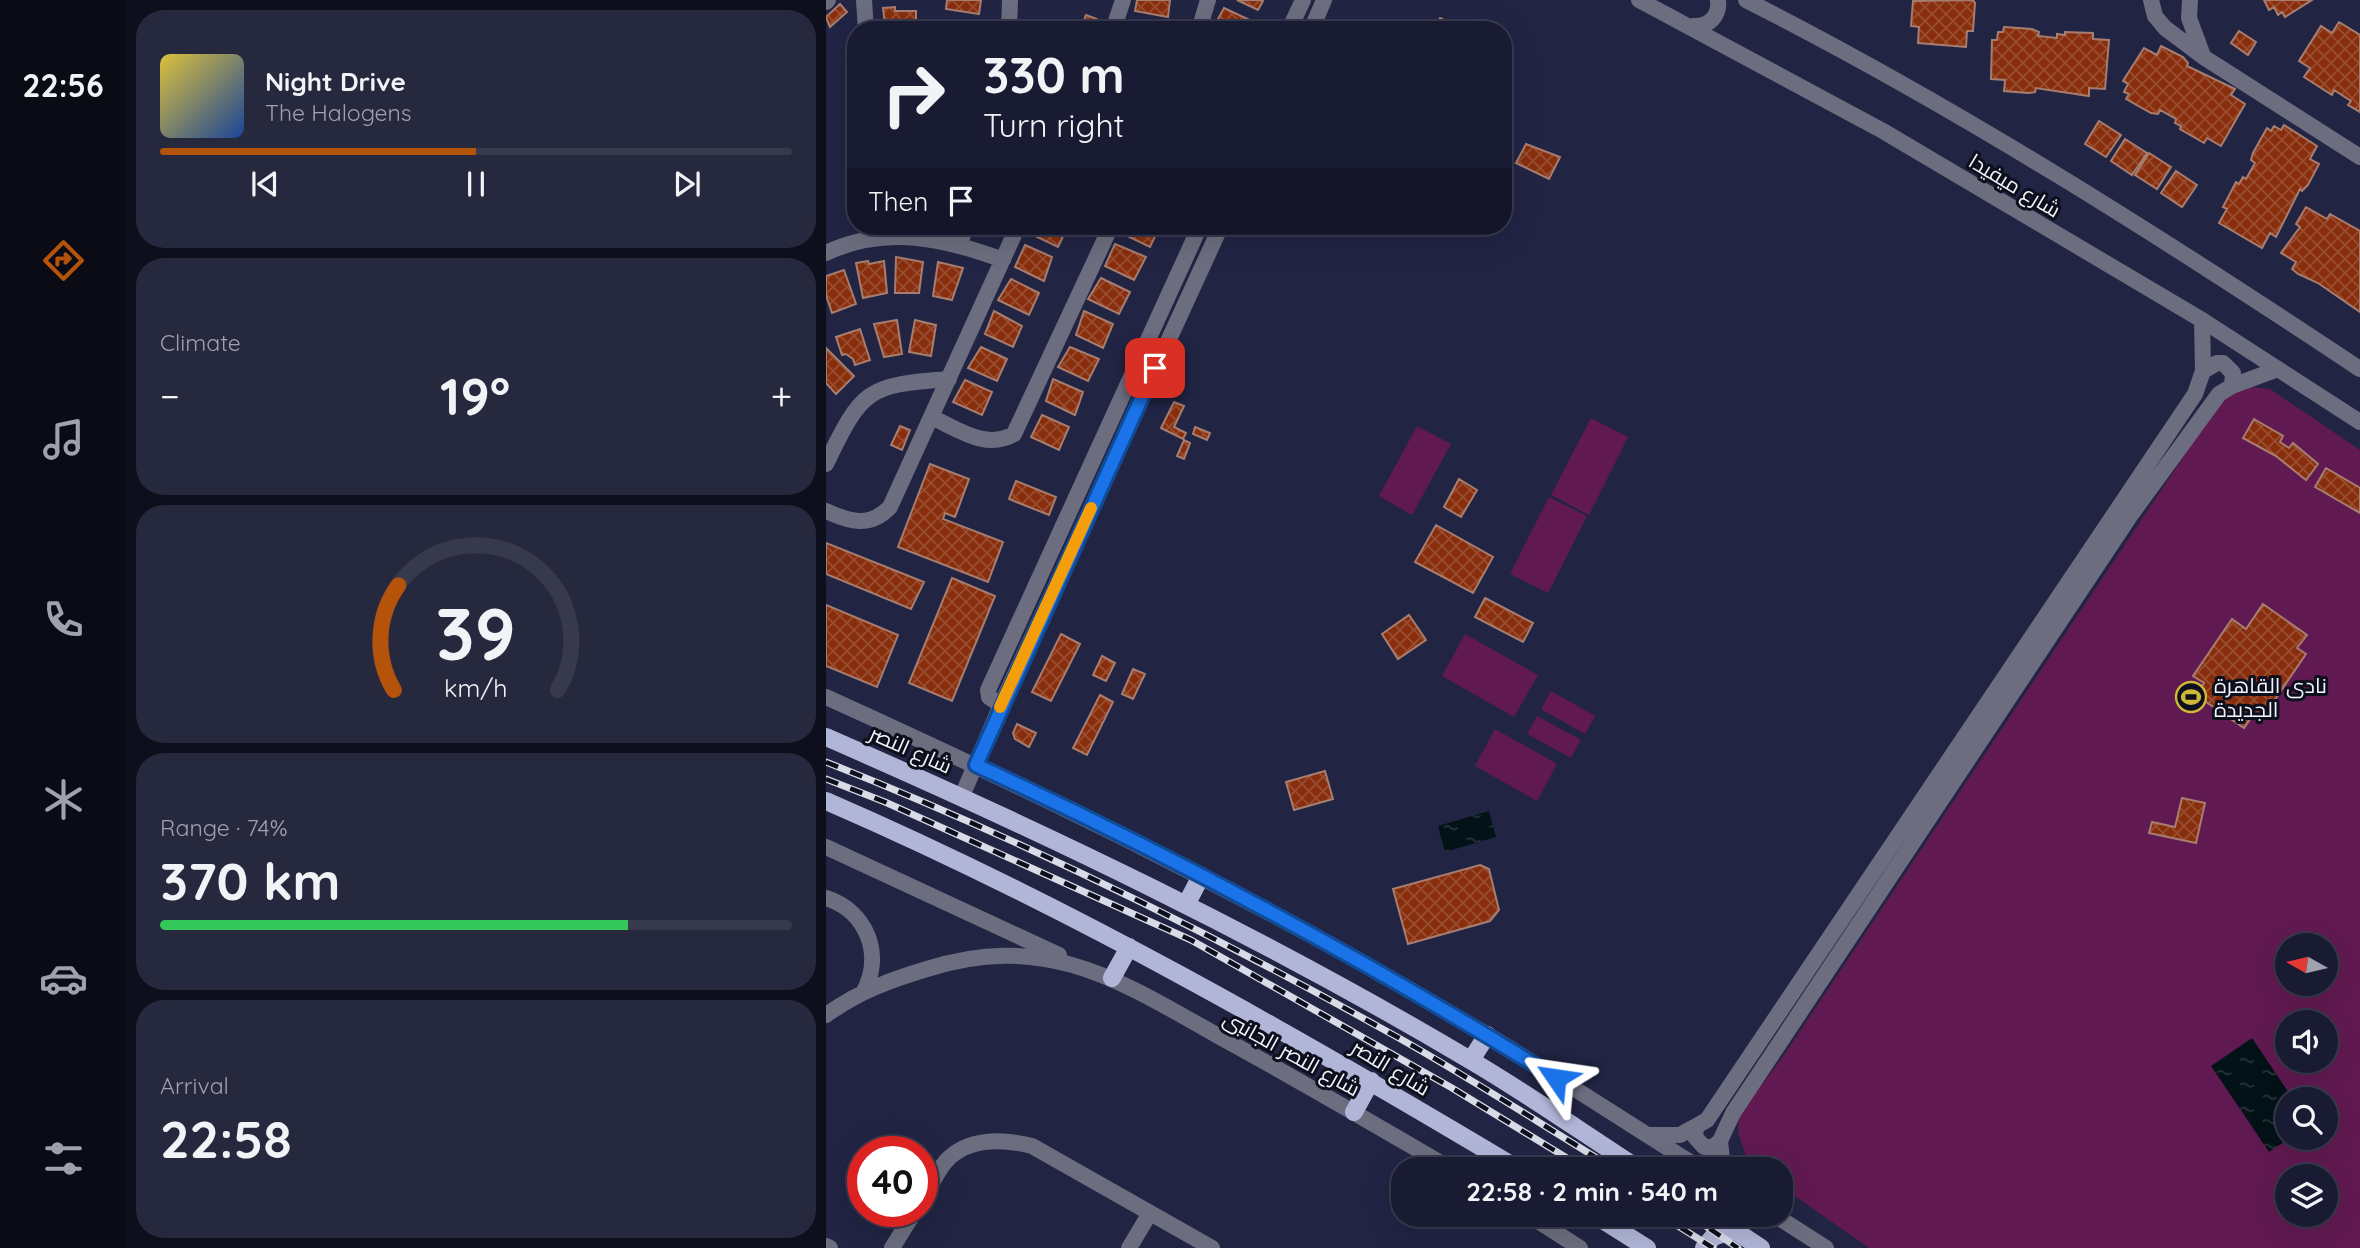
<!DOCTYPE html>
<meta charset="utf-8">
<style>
:root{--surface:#191b32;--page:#26283e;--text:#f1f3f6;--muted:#9fa1ac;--line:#37394d;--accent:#b45309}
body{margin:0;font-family:Quicksand,Cairo,sans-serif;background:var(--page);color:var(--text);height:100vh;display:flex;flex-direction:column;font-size:26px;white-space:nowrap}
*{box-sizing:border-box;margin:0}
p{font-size:23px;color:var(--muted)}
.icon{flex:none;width:38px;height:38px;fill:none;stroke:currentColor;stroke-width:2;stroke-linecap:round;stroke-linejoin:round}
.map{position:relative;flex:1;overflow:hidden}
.panel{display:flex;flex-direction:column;gap:10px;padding:10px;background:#0e0f1c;width:700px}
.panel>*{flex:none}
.hud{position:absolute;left:21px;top:21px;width:665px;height:214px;border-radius:28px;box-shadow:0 7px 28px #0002,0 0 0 2px var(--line);background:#191b32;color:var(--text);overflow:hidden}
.needle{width:46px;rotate:278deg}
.tools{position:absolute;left:1449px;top:933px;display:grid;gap:14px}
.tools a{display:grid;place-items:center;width:63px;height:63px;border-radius:50%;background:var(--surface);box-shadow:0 7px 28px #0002,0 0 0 2px var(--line);font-size:35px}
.speed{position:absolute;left:21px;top:1136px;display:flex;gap:14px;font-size:35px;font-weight:700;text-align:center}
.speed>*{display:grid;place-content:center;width:91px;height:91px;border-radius:50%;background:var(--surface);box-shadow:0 7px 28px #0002,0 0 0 2px var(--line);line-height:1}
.speed .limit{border:10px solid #d22;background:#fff;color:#111}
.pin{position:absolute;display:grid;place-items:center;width:60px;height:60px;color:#fff;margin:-30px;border-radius:14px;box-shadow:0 4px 10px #0006}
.me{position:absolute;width:77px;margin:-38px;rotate:302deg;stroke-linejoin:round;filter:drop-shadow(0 0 5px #0008)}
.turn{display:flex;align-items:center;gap:24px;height:147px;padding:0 21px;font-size:32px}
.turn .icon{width:91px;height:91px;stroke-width:2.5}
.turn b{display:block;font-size:49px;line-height:60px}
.then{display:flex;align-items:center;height:66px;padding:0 21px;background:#0003;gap:14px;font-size:26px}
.big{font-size:52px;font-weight:800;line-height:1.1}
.panel .card{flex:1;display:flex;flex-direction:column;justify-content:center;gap:10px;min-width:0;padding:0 24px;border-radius:28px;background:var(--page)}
.panel .dial{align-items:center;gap:0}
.dial svg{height:182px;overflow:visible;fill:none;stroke:var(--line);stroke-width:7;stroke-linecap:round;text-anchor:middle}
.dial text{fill:var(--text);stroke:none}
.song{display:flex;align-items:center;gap:21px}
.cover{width:84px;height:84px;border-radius:10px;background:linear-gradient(135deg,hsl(50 70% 55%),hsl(220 70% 35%))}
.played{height:7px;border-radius:4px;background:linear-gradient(90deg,var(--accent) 50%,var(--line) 50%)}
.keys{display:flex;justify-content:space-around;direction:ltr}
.heat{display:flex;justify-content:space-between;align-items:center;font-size:38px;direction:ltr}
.charge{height:10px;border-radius:5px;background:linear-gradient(90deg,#34c759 74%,var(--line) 0)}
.trip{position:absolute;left:565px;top:1157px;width:402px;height:70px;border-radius:28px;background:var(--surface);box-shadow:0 7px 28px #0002,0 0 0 2px var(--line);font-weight:800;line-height:70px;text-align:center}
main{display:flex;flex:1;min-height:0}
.tab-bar{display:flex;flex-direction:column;width:126px;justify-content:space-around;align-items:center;background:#0a0b14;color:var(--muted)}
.tab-bar .icon{width:49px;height:49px}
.tab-bar .selected{color:var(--accent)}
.tab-bar b{font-size:32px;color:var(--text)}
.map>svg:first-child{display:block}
.garden{fill:#611a51;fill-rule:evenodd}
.water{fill:url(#water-ripples)}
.building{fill:url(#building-cross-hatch);stroke:#a77d6f;stroke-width:2}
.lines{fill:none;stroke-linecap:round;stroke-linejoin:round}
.minor{stroke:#6c6e7f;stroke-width:16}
.major{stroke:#b1b6d8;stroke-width:18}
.rail-casing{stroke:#d9dbe6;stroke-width:7}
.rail{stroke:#0d0f1d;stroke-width:4.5;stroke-dasharray:13;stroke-linecap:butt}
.route-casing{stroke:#114b97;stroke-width:18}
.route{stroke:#1a73e8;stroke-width:12}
.slow{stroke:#f59e0b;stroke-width:12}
.labels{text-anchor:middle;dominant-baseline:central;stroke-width:6;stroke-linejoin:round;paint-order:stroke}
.street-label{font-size:21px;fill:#f2f4fc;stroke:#0d0f1d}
.poi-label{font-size:21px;fill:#f2f4fc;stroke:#0d0f1d;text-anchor:start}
</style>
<main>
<nav class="tab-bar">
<b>22:56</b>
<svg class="icon selected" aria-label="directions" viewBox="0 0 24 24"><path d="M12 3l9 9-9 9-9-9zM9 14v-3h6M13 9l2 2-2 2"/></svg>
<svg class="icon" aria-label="music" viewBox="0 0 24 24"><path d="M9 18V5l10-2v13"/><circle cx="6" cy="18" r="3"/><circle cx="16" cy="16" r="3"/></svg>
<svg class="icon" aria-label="phone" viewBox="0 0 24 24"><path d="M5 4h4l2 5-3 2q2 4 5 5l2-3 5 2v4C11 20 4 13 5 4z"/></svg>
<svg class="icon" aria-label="climate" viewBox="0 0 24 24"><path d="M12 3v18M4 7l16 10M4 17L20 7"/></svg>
<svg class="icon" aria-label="car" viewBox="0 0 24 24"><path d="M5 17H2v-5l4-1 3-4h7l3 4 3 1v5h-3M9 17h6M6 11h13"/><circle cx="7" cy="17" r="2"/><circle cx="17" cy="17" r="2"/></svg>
<svg class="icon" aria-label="filters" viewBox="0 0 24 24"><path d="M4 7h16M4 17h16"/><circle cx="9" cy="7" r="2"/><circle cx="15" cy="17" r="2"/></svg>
</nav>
<section class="panel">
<div class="card">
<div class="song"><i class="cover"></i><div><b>Night Drive</b><p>The Halogens</p></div></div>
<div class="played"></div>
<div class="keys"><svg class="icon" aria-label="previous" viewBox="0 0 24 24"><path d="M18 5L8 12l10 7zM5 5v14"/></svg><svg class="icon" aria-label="pause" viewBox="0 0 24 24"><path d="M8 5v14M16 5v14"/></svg><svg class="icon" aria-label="next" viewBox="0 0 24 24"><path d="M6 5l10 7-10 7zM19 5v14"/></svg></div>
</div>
<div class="card"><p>Climate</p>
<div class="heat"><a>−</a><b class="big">19°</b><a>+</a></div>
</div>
<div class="card dial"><svg viewBox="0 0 100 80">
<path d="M14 69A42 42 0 1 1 86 69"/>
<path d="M14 69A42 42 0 0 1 16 23" stroke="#b45309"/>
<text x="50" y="56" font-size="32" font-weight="700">39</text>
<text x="50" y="72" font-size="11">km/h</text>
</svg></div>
<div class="card"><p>Range · 74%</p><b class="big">370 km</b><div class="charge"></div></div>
<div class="card"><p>Arrival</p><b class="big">22:58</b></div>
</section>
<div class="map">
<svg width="1534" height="1248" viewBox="0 0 1534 1248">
<defs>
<pattern id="water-ripples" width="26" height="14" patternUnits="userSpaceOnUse" patternTransform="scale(1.75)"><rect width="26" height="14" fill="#021217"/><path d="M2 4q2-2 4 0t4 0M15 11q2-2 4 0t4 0" fill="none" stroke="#27353a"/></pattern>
<pattern id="building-cross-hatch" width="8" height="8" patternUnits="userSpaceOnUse" patternTransform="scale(1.75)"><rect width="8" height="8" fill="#882e0d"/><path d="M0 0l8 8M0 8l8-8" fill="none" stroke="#994d31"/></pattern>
</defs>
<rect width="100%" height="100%" fill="#212443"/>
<!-- garden -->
<path class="garden" d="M1426 387 1444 389 1534 450V1248H1043L956 1187V1169H930L922 1163 912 1132 913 1114 954 1061 1394 402 1403 394ZM1461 945H1500V984H1461ZM1461 1022H1500V1060H1461ZM1461 1099H1500V1138H1461ZM1461 1176H1500V1214H1461Z
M765 418 802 437 763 515 725 495Z
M591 426 625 444 586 515 553 496Z
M723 497 761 516 722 593 684 574Z
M639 634 712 675 688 717 616 676Z
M725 691 769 716 759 734 715 709Z
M711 716 755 740 745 758 701 734Z
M669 729 731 764 711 801 649 766Z"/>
<!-- water -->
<path class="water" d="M663 811 670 837 619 852 612 826Z
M1426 1038 1467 1099H1461V1138H1464L1443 1152 1385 1066Z"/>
<!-- building -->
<path class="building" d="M121 0H155L153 14 120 9Z
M311 0H344L342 17 309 11Z
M411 0H436L437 1 432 10Z
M1147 0 1149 3 1147 31H1141L1140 47 1092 43 1093 27 1085 26 1087 1Z
M1438 0H1486L1459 17 1456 12 1452 15 1448 7 1443 10Z
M14 4 21 12 4 27 0 17Z
M69 7V11H90V30H57L59 25 57 8Z
M398 8 428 22 424 30H386Z
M260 15 271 19 267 30H254Z
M614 18 639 30H609Z
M1513 22 1534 35V112L1522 105 1525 101 1508 90 1506 95 1478 77 1484 68 1473 61 1495 26 1506 33Z
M143 24 152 25 156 30H114Z
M1178 27 1206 29 1213 32 1212 36 1231 38V34L1239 35V32L1267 33V39L1283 40 1279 89 1263 88V96L1210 88 1209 92 1202 93 1178 91 1179 80 1165 79 1166 40H1171L1172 32H1177Z
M1413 31 1430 42 1422 55 1405 43Z
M1335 46 1357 57 1362 63 1361 66 1409 89 1405 95 1419 104 1395 146 1381 138 1378 143 1354 129 1355 126 1349 123 1350 119 1334 110 1332 114 1325 113 1300 99 1303 94 1298 92 1302 84 1297 81 1318 48 1331 55Z
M1273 121 1295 135 1280 157 1259 144Z
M1458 125 1491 146 1484 159 1493 164 1482 185 1476 191 1474 189 1450 237 1444 233 1436 248 1393 223 1401 209 1397 207 1410 182 1413 184 1417 177 1420 179 1429 163 1425 160 1427 153 1441 128 1445 131 1448 126 1455 130Z
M1299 139 1321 153 1306 175 1285 161Z
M700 144 734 157 723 179 690 163Z
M1323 153 1345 167 1331 189 1309 175Z
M1350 171 1371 185 1356 207 1335 193Z
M1480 207 1501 219 1504 214 1534 231V312L1492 283 1472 274 1466 269 1470 262 1455 253 1474 227 1470 224Z
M206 226H242L232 247 203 233Z
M296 226H334L324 247 293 232Z
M289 244 320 257 308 280 279 266Z
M199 245 226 257 218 281 189 267Z
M70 257 97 262 93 293H69Z
M42 261 43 264 58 261 61 293 37 298 30 263Z
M112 262 137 268 126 300 107 296Z
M18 270 30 304 6 313 0 295V276Z
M275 278 304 292 293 314 262 299Z
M185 279 213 293 203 315 172 300Z
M168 311 196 326 187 347 159 334Z
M258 311 287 324 277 348 250 335Z
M71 320 76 354 58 357 48 324Z
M89 320 110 325 105 356 83 352Z
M34 329 44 360 29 365 27 359 20 354 16 355 10 337Z
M155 347 181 359 171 381 142 368Z
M244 347 273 359 262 381 232 367Z
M0 348 28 376 10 394 0 383Z
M227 379 257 392 249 415 220 401Z
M139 380 166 392 156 415 127 402Z
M348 402 358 406 348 427 360 433 357 439 335 428Z
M216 415 243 427 233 450 205 437Z
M1428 419 1457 436 1454 442 1463 448 1467 443 1492 464 1480 480 1450 456 1417 438Z
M74 426 84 430 76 450 65 445Z
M369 427 384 433 381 440 367 434Z
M358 440 364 443 358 459 351 456Z
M104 464 143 479 129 517 119 513 117 519 177 542 162 582 72 547Z
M1500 468 1534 488V513L1489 487Z
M633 479 651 490 635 517 618 507Z
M190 481 230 497 223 515 183 499Z
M610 525 667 557 647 593 589 562Z
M0 543 98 582 85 609 0 574Z
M126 578 169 596 126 701 83 683Z
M659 598 707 623 697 642 649 617Z
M1437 604 1481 635 1471 648 1480 654 1435 720 1427 715 1418 728 1370 695 1378 683 1367 676 1406 619 1420 629Z
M0 605 72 635 51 687 0 666Z
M583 615 600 640 572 659 556 634Z
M235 634 254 644 225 701 206 692Z
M276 656 289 663 280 681 267 675Z
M307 669 319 674 307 699 296 694Z
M274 695 287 702 261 755 247 748Z
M191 724 210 733 203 747 189 739 187 733Z
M499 771 507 799 468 810 460 782Z
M1356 798 1379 803 1370 843 1323 833 1326 822 1349 827Z
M654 865 663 869 673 910 664 921 582 944 567 889Z"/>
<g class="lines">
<!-- minor -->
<path class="minor" d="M38 0 40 30
M813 0 1057 131 1376 320 1534 422
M920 0C1133 108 1335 237 1534 369
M1325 0 1329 16 1339 28 1379 58 1534 157
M1364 0 1363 18 1376 53
M0 2 2 0
M867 26C883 27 894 16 892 0
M183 30 184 0
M287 30 297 0
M373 30 382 0
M463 30 477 0
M485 30 498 0
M133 244 141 226
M0 253C59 225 118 238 177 260
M1377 371 1391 363H1397L1407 373 1406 386
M107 418C134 430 160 450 188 434L285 226
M0 464C36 389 41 385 123 379
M0 511C24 522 44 528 64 507L192 226
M0 697C225 799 447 908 660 1034 732 1077 803 1124 875 1169
M175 705 163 697 162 690 374 226
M136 796 175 705 395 226
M0 847 233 955
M0 898C41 911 58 955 37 993
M0 1015C32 992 64 980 101 969 225 930 299 984 403 1042 478 1083 551 1126 625 1169
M870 1128 869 1137 878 1147H887L894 1141
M821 1135H854L881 1120 1369 394 1377 371 1376 320
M897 1169 894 1141 907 1113 1304 516 1393 394 1406 386 1452 369
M96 1200C104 1187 111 1172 120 1161 142 1137 178 1139 206 1146L386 1248
M701 1214 754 1248
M947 1214 1000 1248
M0 1246 4 1248
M66 1248 89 1211
M303 1248 324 1213"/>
<!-- major -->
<path class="major" d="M0 737C220 833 437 937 644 1060 702 1094 757 1133 813 1169
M0 801C240 905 468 1035 692 1169
M361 903 375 876
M286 978 303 947
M645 1060 661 1035
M528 1112 545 1081
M767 1214 821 1248
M884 1214 935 1248
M878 1248 887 1237 908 1230"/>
<!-- rail casing -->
<g class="rail-casing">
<path id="rail" d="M0 762C190 837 375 928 553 1027 634 1071 711 1122 789 1169
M0 779 59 802 365 940 626 1088 759 1169
M833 1214 887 1248
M862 1214 912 1248"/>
</g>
<!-- rail -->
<use href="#rail" class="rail"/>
</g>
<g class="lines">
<!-- route casing -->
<g class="route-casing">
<path id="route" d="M329 368 150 765C349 857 544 962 730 1078"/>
</g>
<!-- route -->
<use href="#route" class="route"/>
<!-- slow -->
<path class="slow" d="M174 707 265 508"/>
</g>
<!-- icons -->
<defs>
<g id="stadium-ring" transform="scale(1.575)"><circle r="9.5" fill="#0d0f1d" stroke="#cfb837" stroke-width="1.5"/><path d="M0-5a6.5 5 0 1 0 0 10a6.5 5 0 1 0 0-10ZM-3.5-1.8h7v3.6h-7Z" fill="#cfb837"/></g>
</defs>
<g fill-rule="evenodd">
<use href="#stadium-ring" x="1365" y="697"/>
</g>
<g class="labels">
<!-- street labels -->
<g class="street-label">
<text transform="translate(1189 185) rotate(31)">شارع ميفيدا</text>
<text transform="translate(85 749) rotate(24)">شارع النصر</text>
<text transform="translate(466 1053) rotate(29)">شارع النصر الجانبى</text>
<text transform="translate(565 1067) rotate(31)">شارع النصر</text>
</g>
<!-- poi labels -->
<g class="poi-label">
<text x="1388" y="685">نادى القاهرة<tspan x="1388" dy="24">الجديدة</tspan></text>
</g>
</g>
</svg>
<div class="tools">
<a><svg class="needle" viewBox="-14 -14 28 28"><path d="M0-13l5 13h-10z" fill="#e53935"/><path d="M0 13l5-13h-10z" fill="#9fa1ac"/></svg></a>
<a><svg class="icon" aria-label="sound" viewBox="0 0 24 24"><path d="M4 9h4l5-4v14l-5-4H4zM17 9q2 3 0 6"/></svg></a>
<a><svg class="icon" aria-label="search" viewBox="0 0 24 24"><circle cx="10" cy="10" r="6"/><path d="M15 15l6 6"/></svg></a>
<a><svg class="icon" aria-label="layers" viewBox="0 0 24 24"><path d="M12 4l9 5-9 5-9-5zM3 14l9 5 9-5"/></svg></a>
</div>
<div class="speed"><div class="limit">40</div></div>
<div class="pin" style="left:329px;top:368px;background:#d93025"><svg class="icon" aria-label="arrive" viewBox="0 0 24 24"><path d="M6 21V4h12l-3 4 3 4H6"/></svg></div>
<svg class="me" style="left:730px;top:1078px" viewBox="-20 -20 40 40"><path d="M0-17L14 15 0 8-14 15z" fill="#1a73e8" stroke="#fff" stroke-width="4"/></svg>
<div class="trip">22:58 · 2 min · 540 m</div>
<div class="hud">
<div class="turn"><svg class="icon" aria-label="right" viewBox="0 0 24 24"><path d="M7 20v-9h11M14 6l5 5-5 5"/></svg><div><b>330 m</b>Turn right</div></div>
<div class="then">Then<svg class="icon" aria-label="arrive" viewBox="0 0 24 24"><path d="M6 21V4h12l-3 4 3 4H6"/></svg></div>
</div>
</div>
</main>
